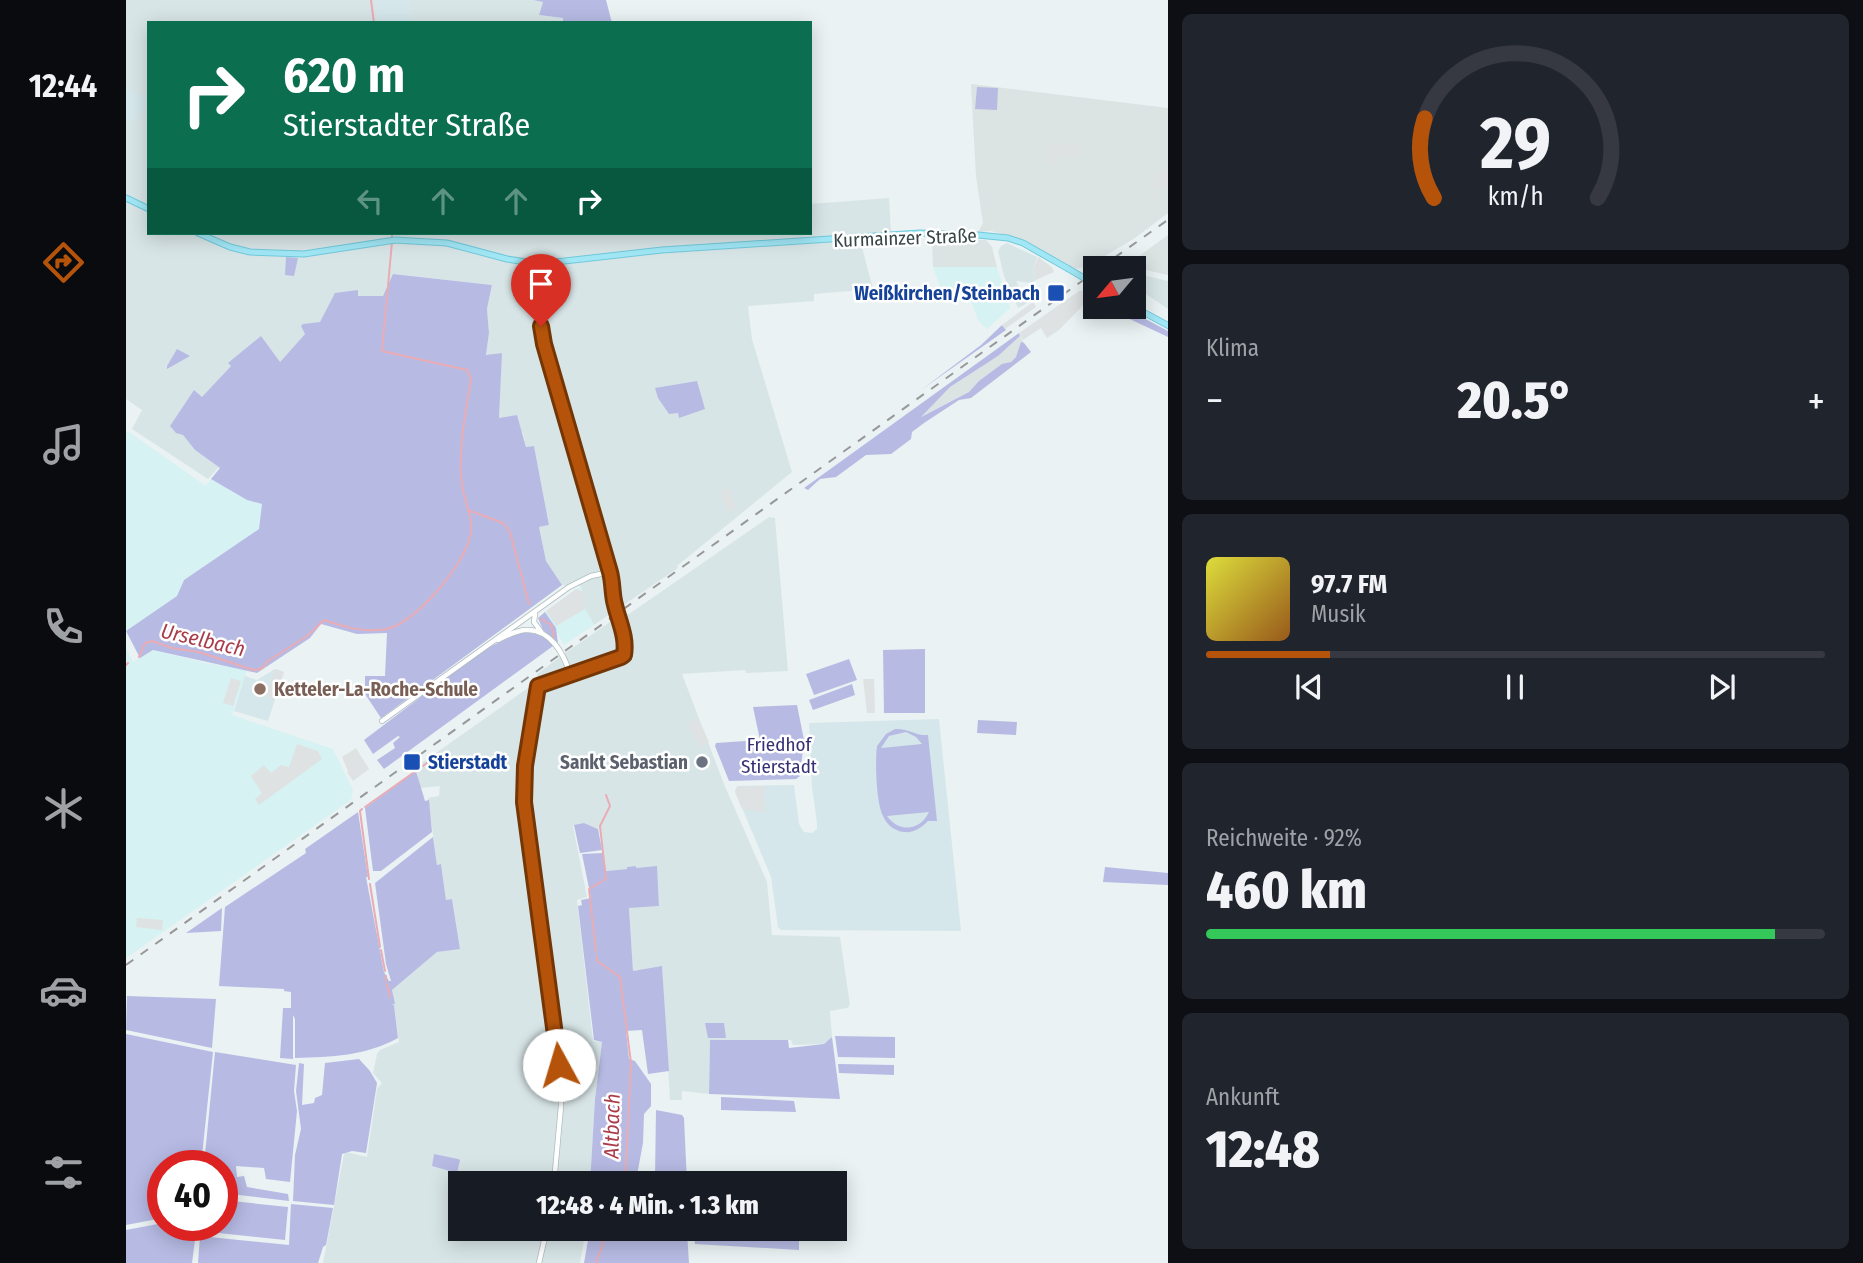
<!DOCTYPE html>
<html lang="de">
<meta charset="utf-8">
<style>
:root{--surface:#171b24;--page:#20242c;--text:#f1f3f6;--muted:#9ea1a6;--line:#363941;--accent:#b45309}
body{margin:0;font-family:"Fira Sans Condensed",sans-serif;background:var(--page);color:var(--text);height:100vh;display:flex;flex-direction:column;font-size:26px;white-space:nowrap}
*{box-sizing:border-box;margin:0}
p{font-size:23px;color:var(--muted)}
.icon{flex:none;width:38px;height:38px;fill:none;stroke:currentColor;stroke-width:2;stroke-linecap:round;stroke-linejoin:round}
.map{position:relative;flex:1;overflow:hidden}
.details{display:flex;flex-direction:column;gap:14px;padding:14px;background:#0d0f14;width:695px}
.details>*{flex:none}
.guide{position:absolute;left:21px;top:21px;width:665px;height:214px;border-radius:0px;box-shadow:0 4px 18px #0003;background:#0b6e4f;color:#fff;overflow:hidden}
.needle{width:46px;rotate:241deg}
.buttons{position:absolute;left:957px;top:256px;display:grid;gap:14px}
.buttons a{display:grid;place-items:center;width:63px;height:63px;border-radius:0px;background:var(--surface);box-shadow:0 4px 18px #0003;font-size:35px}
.speed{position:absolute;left:21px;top:1150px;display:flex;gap:14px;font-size:35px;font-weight:700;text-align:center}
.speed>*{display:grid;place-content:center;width:91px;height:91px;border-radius:50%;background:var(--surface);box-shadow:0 4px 18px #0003;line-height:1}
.speed .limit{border:10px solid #d22;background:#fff;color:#111}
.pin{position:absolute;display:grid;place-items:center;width:60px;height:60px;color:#fff;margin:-72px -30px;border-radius:50% 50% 50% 0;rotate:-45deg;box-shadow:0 0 7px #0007}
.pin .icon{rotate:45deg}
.me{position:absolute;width:77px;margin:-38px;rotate:354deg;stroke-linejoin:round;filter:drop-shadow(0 0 5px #0008)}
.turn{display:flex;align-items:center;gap:24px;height:147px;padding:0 21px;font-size:32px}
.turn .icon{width:91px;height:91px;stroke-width:2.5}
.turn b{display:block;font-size:49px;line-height:60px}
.lanes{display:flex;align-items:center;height:66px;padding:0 21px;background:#0003;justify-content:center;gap:35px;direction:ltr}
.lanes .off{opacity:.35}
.big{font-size:52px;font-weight:800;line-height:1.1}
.details .widget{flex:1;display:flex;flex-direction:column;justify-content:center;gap:10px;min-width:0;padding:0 24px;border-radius:10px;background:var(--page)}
.details .dial{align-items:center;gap:0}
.dial svg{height:182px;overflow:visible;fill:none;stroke:var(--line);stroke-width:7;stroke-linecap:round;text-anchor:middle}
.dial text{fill:var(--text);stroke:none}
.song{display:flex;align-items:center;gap:21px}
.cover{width:84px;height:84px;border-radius:10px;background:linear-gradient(135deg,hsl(60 70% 55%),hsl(30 70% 35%))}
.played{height:7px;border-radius:4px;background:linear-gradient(90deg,var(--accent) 20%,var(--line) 20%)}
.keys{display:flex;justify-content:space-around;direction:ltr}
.heat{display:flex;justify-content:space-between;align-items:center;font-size:38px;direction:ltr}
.charge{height:10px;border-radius:5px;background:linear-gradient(90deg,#34c759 92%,var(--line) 0)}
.trip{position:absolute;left:322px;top:1171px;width:399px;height:70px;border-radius:0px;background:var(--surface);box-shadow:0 4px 18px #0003;font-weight:800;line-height:70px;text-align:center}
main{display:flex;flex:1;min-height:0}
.tabs{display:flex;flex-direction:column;width:126px;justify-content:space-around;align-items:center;background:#090b0e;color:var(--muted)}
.tabs .icon{width:49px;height:49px}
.tabs .active{color:var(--accent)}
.tabs b{font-size:32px;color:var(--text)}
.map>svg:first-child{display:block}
.residential{fill:#d8e5e7}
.commercial{fill:#d7f2f3}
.industrial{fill:#dbe3e3}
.education{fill:#d5e7eb}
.green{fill:#b7bbe4;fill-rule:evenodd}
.parking{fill:#dee2e2}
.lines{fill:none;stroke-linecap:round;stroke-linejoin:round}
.stream{stroke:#eaacb4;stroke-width:2}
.minor-casing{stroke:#adbcbe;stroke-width:6}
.major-casing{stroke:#72c9da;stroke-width:7}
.minor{stroke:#fff;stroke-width:4.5}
.major{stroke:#a1e7f6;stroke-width:5}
.rail{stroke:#989898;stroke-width:2;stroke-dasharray:9 9;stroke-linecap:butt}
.major-bridge-casing{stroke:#72c9da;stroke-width:7;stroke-linecap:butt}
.major-bridge{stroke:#a1e7f6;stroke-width:5}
.route-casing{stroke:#753606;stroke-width:18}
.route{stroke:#b45309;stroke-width:12}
.transit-dot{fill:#1a4fb4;stroke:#fff;stroke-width:2.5}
.education-dot{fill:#8d6e63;stroke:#fff;stroke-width:2.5}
.worship-dot{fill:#6b7280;stroke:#fff;stroke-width:2.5}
.labels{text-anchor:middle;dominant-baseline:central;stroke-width:5;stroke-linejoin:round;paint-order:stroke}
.street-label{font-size:19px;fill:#394647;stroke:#fff}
.transit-label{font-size:19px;font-weight:bold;fill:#164399;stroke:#fff;text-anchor:end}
.education-label{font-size:19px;font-weight:bold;fill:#785e54;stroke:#fff;text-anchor:start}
.park-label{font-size:19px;fill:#363074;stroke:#fff}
.worship-label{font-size:19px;font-weight:bold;fill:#5b616d;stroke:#fff;text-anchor:end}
.water-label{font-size:21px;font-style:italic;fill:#aa3b48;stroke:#fff}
</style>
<main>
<nav class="tabs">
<b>12:44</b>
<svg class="icon active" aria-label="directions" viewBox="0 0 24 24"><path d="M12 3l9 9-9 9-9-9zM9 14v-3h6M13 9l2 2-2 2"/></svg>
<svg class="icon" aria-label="music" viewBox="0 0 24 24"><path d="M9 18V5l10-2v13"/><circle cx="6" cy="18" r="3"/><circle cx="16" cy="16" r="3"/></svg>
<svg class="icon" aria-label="phone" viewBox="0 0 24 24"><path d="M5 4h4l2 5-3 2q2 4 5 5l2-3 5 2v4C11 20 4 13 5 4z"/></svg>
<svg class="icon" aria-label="climate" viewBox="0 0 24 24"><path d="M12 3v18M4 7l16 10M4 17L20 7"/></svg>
<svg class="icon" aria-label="car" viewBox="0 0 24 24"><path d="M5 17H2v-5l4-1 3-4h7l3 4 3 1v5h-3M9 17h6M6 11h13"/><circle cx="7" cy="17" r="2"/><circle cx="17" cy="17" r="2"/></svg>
<svg class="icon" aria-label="filters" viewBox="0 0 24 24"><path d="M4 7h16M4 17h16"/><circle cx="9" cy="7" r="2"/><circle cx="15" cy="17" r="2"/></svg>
</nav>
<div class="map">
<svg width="1043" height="1263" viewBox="0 0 1043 1263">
<rect width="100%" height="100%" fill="#eaf2f3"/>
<!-- residential -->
<path class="residential" d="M0 0H407L417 2 413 15 438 18 437 23H23V233H684V204L763 198 765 233 733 236 747 289 688 294V301L622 306 626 339 666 472 551 566 552 568 468 625 459 609 455 586 436 585 420 561 413 527 423 525 408 446 400 447 397 433 373 418 375 353 360 356 363 333 361 309 366 285 268 274 257 296H231L232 291 179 334 154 362 103 363 105 366 76 398 69 391 57 435 69 450 93 467 82 479 6 429 16 410 0 399Z
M881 243 911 257 907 270 910 280 905 283 890 281 901 303 892 308 878 276 872 251 875 246Z
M1008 273 1042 281V309L1008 286Z
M643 517 649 518 662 671 620 673 619 670 556 674 598 784 641 882 646 935 714 937 724 1005 721 1008 704 1011 706 1037 698 1044 667 1045 665 1040H584L583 1094 556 1091V1100H544L536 967 507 971 503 907 533 906 530 867 510 868 509 866 502 867 501 869 479 871 473 829 458 823 447 826 461 897 451 900 467 1041 476 1042 469 1099 464 1183H334V1228L460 1229 454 1263H197L218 1154 220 1152 241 1157 251 1089 256 1083 247 1073 251 1054 254 1050 273 1042 266 990 311 952 334 948 326 899 320 900 315 864 311 865 307 835 302 798 313 796 314 786 294 788 290 767 402 688 409 689 412 683 411 674 442 651 497 613 503 614Z"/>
<!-- commercial -->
<path class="commercial" d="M807 267H871L884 308 861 329 852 320 841 289 818 298Z
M3 432 80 486 85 479 121 500 136 504 133 529 58 580 51 596 0 631V433Z
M455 586 459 609 468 625 438 645 419 612Z
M0 647 7 662 27 650 80 663 121 670 106 715 207 749 227 790 225 800 0 958Z"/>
<!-- industrial -->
<path class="industrial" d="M845 84 1042 108V213L1009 238 967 263 950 269 891 238 865 231 852 232 857 223 850 176Z
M1042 235V275L1002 266V264Z
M806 239 860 240 866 247 871 267H807Z
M894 336 898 343H895L890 357 885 362 876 365 843 392 794 417 824 387 872 356Z"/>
<!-- education -->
<path class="education" d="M249 0H284L287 23H253Z
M0 88 21 100 11 119 6 118 3 123 0 121Z
M149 669 158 672 142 721 108 711 119 676 131 680Z
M813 719 835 931 655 930 652 927 645 877 609 791 611 786 668 785 673 824 678 832 686 833 691 829V823L686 787 683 723Z"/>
<!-- green -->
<path class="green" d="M407 0H480L486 23H437V18L413 15 417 2Z
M851 87 872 88 871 110 849 109Z
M160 257 172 258 168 276 159 275Z
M267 274 366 285 361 309 363 333 360 355 376 353 373 418 391 415 400 447 408 446 423 525 413 527 420 561 436 585 255 718 239 694V676H259L261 633 231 634 195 624 184 638 131 673 27 650 14 658 0 631 51 596 58 580 133 529 136 504 121 500 85 479 94 468 69 450 57 435 50 433 44 426 68 390 76 397 105 366 102 363 135 336 154 362 179 334 175 326 177 324 194 322 209 293 232 290V296H257Z
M976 306H995L1042 331V337Z
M876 325 880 330 795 390 855 345Z
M893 333 894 336 872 356 824 387 795 417 843 392 853 381 876 364 885 362 890 357 895 342 898 343 905 352 845 398 833 400 798 423 786 432 785 439 765 454 740 455 710 477 694 479 682 490 678 488Z
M51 349 64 356 41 369V366Z
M571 381 579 409 553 418 552 413 543 414 532 398 529 388Z
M419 612 430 628 432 643 417 630 412 618Z
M395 632C407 632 420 636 427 646L258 769 251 760 269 748 267 743 274 737 272 736 247 754 238 740 357 650Z
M799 649V713H758L757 650Z
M723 659 731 680 688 695 680 674Z
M726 684 729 695 687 710 683 700Z
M671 705 678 740 674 776 670 779 603 781 589 746 590 743 634 740 627 707Z
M852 720 891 722 890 735 851 733Z
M769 729C782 728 790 736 802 735L811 821H802C795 828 788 833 778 832 768 831 761 825 757 816 750 802 749 761 751 746L760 734ZM780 732 790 737 796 744 755 748 763 736ZM803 812C794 831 773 833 761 816Z
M290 771 299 801 303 800 306 832 255 871H247L239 808Z
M232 812 242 877H240L258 972 263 981H265L260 964 249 883 307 837 311 865 315 864 320 900 326 899 334 949 311 952 266 990 269 1004 265 1005H268L272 1038C239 1056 206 1057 169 1058V1019L167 1015V1059L154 1058 157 1008H165V992L158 991V989L93 986 99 907 180 853 179 849Z
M458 823 472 829 476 850 454 853 448 825Z
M477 853 480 871 501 869V867L510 866V868L531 866 533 906 503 908 507 971 536 966 543 1071 522 1074 516 1030 500 1031 503 1059 509 1061 525 1084V1106L518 1114 517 1143 511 1175 529 1177 530 1110 556 1115 558 1118 561 1183H464L469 1099 476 1042 468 1040 452 906 456 905 455 900 465 898 456 854Z
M979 867 1042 873V885L977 882Z
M96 908 95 931 60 933Z
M1 996 90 999 86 1048 0 1030Z
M579 1023H598L600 1038H582Z
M0 1034 87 1052 75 1165 37 1166V1218L0 1225Z
M709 1036 769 1037V1058L712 1057Z
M706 1037 714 1099 583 1094 584 1040H662L663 1048 698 1044Z
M89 1052 170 1065 168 1091 171 1111 164 1182 140 1179 138 1168 110 1166 111 1177 118 1176 121 1187 162 1194 163 1201 96 1193V1166L78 1165Z
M233 1059 244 1071 251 1083 240 1153 226 1151 216 1154 208 1205 167 1201 169 1155 175 1129 170 1091 173 1063 178 1064 176 1105 188 1103 189 1098 196 1095 199 1063Z
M712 1064 768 1065V1075L713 1073Z
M595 1097 668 1101 670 1112 595 1110Z
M308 1154 332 1159 334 1160 331 1173 306 1166Z
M96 1200 162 1207 159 1240 74 1231V1225H96Z
M165 1204 207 1208 200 1245 197 1247 192 1263H72L74 1236 163 1245Z
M37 1223V1225H71L66 1263H0V1230Z
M475 1228 539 1229 561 1232 563 1263H458L464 1229H467L472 1236Z
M567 1229H673V1250L569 1244Z"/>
<!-- parking -->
<path class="parking" d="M936 142 956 147 952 158 933 153 929 165 920 162 924 145Z
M1033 169 1042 172V189L1030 190 1026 206H1022Z
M912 257 926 267 928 272 910 280 907 270Z
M969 279V293L933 330 921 338 915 328 897 340 893 333 953 291H956L968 282Z
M907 302 910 307 879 329 876 325Z
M604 488 610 508 601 513 594 491Z
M450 589 458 592 459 609 430 626 420 611Z
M149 669 158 672 148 701 140 696Z
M105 678 115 681 107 706 97 703Z
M737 679H748L749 713H741Z
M572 718 583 742 574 747 561 724Z
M171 744 192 751 196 759 133 805 129 799 136 793 125 776 138 765 145 773 155 765 163 767Z
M230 748 243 769 227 781 221 772 222 771 216 757Z
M612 786H638L639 813 616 809 609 792Z
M11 918 37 920 36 930 10 927Z"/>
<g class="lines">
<!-- stream -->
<path class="stream" d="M245 0 248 23
M266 237V233
M342 510 377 523 384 532 403 604
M415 619 425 625 428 637
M13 657 19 643 26 641 46 648 73 652 127 670 135 669 142 661 181 636 198 620C220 627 237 633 260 629 289 624 337 566 344 537 348 522 340 505 337 490 335 480 334 468 335 458 335 432 341 405 345 379L341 370 256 351 266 242
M0 665 2 663
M239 807 301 763
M236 809 234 811 243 879
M244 884 254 947
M255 950 259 971
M470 952 463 889 480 879 474 826 484 806 480 795
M471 956V961L494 977 505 1063 499 1183
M260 976V981
M261 984 264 997
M470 1263 482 1228"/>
<!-- minor casing -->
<g class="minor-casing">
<path id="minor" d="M407 264 418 344 484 572C487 583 486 595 489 605 493 622 501 637 498 655L495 657 414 685 399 767 398 802 435 1076V1106L428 1183
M409 614 408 622 416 633
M372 640C380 636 389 631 399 630 424 628 438 654 444 674
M256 721 443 587 465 576 484 572
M413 1263 421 1228"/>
</g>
<!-- major casing -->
<g class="major-casing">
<path id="major" d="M0 198 23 209
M72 233 104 247 124 252 178 254 269 240 321 243 381 259 412 264 536 250 794 233 852 235 882 238 897 243 941 268
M1006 306 1043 326"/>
</g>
<!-- minor -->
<use href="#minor" class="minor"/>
<!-- major -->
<use href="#major" class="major"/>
<!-- rail -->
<path class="rail" d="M974 268 1043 219
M0 965 970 271"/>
<!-- major-bridge casing -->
<g class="major-bridge-casing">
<path id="major-bridge" d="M941 268 970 285"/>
</g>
<!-- major-bridge -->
<use href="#major-bridge" class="major-bridge"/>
</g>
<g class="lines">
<!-- route casing -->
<g class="route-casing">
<path id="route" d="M415 326 418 344 484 572C487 583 486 595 489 605 493 622 501 637 498 655L495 657 412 686 399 766 398 802 433 1065"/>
</g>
<!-- route -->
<use href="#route" class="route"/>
</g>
<!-- markers -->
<g class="transit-dot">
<rect x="921" y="284" width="18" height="18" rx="3.5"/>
<rect x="277" y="753" width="18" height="18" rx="3.5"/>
</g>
<circle class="education-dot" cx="134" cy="689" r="7"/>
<circle class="worship-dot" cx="576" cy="762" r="7"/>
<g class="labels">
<!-- street labels -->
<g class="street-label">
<text transform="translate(779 238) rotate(-2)">Kurmainzer Straße</text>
</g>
<!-- transit labels -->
<g class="transit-label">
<text x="914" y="293">Weißkirchen/Steinbach</text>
<text x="302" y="762" text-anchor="start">Stierstadt</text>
</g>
<!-- education labels -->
<g class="education-label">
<text x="148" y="689">Ketteler-La-Roche-Schule</text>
</g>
<!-- park labels -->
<g class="park-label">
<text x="653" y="744">Friedhof<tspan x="653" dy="22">Stierstadt</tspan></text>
</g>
<!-- worship labels -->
<g class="worship-label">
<text x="562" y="762">Sankt Sebastian</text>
</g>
<!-- water labels -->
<g class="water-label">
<text transform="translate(77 640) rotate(13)">Urselbach</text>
<text transform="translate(486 1126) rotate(-89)">Altbach</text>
</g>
</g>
</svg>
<div class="buttons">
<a><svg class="needle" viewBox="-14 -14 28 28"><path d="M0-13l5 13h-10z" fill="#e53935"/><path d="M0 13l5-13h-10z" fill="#9ea1a6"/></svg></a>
</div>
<div class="speed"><div class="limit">40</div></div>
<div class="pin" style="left:415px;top:326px;background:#d93025"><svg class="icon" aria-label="arrive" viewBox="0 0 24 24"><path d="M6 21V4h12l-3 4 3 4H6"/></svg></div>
<svg class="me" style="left:433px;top:1065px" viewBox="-20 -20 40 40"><circle r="19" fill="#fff"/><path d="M0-13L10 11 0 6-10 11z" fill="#b45309"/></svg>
<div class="trip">12:48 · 4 Min. · 1.3 km</div>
<div class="guide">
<div class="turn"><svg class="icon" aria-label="right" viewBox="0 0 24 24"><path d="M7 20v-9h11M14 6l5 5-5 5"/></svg><div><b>620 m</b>Stierstadter Straße</div></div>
<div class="lanes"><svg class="icon off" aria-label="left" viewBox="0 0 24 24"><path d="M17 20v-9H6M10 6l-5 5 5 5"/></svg><svg class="icon off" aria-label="ahead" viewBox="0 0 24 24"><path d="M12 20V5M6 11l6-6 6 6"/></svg><svg class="icon off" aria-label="ahead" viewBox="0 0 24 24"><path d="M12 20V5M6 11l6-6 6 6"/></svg><svg class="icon" aria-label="right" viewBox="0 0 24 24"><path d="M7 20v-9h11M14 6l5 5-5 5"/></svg></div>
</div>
</div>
<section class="details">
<div class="widget dial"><svg viewBox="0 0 100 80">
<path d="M14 69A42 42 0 1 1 86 69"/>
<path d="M14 69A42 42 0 0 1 10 34" stroke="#b45309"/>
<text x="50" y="56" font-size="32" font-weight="700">29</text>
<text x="50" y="72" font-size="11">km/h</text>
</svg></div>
<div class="widget"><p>Klima</p>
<div class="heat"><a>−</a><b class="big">20.5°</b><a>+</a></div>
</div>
<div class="widget">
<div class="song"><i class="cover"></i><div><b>97.7 FM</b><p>Musik</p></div></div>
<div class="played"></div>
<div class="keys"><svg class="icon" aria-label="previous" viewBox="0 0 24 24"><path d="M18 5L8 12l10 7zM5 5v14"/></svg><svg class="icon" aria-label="pause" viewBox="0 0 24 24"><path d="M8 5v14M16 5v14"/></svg><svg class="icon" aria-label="next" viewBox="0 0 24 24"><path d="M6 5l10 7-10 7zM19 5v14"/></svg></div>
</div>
<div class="widget"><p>Reichweite · 92%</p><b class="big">460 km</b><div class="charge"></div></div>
<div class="widget"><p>Ankunft</p><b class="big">12:48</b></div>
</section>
</main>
